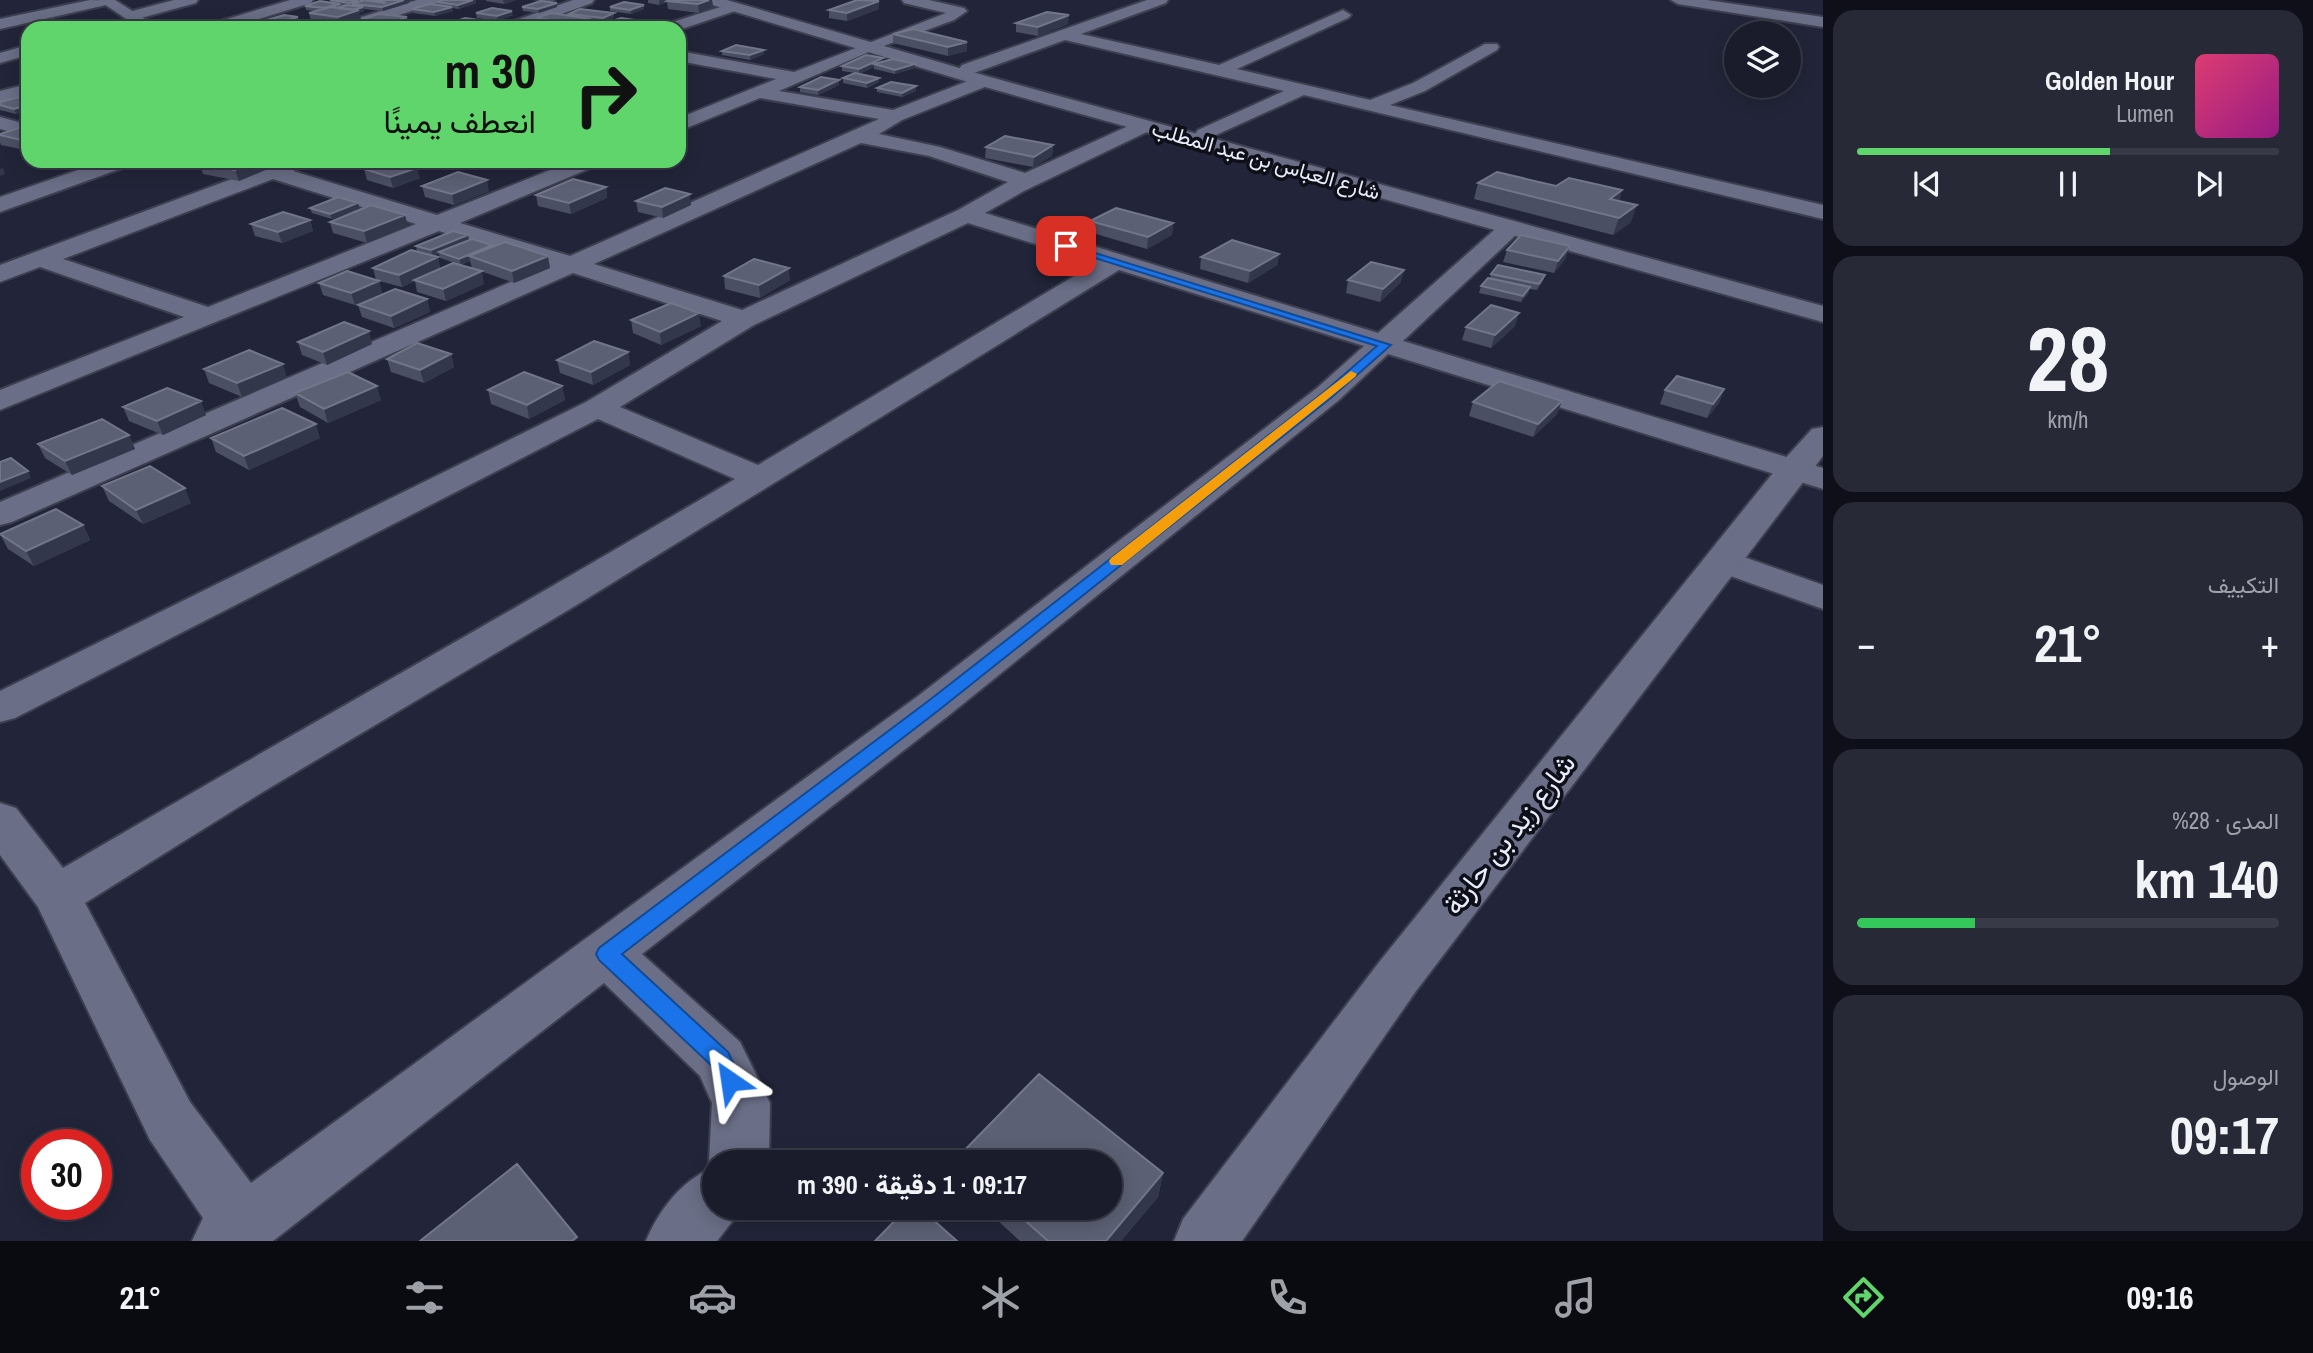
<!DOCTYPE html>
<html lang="ar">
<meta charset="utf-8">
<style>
:root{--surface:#1a1c2b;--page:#272937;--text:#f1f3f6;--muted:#9fa1a9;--line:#383a47;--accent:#5fd56b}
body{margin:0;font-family:"Archivo Narrow",Vazirmatn,sans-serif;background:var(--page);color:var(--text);direction:rtl;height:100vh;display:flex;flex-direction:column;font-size:26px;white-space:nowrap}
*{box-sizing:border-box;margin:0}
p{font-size:23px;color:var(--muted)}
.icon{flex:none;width:38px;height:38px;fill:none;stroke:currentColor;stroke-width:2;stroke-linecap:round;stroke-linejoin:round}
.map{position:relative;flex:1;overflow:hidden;direction:ltr}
.panel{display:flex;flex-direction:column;gap:10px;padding:10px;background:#0e0f18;width:490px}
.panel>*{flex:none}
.guide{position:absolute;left:21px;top:21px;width:665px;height:147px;border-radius:21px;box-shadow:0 4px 18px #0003,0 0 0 2px var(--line);direction:rtl;background:#5fd56b;color:#111;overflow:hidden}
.buttons{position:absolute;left:1724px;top:21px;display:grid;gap:14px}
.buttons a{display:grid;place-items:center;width:77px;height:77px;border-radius:50%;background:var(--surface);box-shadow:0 4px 18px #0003,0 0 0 2px var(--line);font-size:35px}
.speed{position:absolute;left:21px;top:1129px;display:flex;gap:14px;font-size:35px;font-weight:700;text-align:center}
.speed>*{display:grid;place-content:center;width:91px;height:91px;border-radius:50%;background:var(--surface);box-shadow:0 4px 18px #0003,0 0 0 2px var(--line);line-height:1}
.speed .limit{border:10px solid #d22;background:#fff;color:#111}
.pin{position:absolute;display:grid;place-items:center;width:60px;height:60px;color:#fff;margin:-30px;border-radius:14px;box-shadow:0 4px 10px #0006}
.me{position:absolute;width:77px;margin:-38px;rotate:328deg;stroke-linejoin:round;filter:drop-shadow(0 0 5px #0008)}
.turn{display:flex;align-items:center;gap:24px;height:147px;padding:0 35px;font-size:32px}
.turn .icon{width:91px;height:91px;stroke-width:2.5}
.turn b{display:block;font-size:49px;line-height:60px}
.big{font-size:52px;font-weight:800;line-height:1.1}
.panel .tile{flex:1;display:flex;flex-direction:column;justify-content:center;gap:10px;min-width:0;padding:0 24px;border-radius:21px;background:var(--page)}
.panel .dial{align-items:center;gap:0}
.dial b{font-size:91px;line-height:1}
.song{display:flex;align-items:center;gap:21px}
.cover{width:84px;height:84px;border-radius:10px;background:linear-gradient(135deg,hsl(340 70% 55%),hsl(310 70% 35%))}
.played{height:7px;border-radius:4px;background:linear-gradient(90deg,var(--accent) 60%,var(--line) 60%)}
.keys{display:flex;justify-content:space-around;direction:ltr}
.heat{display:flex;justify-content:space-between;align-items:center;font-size:38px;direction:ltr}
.charge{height:10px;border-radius:5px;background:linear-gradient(90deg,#34c759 28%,var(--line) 0)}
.trip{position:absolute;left:702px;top:1150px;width:420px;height:70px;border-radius:35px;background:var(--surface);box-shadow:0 4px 18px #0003,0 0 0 2px var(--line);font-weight:800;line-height:70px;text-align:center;direction:rtl}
.dock{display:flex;height:112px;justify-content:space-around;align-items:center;background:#0a0b11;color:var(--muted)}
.dock .icon{width:49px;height:49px}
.dock .active{color:var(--accent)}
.dock b{font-size:32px;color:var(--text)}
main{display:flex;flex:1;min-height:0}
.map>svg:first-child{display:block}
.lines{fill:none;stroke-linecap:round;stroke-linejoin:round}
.street-casing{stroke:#3d3f50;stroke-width:4}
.secondary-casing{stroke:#3d3f50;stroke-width:4}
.street{fill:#6a6e86;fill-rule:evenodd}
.secondary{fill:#6a6e86;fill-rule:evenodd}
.wall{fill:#4b4f63}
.shaded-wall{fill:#33374c}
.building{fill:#5c6074;stroke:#727689;stroke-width:2}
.route{fill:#1a73e8;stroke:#114b97;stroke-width:2}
.slow{fill:#f59e0b}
.labels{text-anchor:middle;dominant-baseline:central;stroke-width:7;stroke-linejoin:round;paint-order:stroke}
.far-street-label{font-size:21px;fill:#e9ecfa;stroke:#0e0f18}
.near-street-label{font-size:28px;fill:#e9ecfa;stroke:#0e0f18}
</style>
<main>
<section class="panel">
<div class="tile">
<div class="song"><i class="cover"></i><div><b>Golden Hour</b><p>Lumen</p></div></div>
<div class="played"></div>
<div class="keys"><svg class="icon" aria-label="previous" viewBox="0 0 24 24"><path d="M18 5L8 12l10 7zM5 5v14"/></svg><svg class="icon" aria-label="pause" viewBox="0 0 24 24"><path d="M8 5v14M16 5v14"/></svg><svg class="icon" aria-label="next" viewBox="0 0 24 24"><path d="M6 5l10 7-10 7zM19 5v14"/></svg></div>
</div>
<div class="tile dial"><b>28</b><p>km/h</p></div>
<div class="tile"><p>التكييف</p>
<div class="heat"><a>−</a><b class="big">21°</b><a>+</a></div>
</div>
<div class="tile"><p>المدى · 28%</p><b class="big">140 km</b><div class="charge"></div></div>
<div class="tile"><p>الوصول</p><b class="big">09:17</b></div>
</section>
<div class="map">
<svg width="1823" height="1241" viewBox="0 0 1823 1241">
<rect width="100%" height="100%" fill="#222539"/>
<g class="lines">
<!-- street casing -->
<g class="street-casing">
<path id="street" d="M90 0 113 1 106 5 0 29V19Z
M174 0H198L196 3 130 21 122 16 125 13Z
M290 0H313L311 3 230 28H205L207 25Z
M573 0H594L592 3 523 28H500L502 25Z
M902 0H929L964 8 967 11 954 20 878 48 779 91 893 110 978 77H990L993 81 990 85 902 120 879 134 940 147 1025 173 1137 122H1151L1154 126 1151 130 1024 191 985 213 1378 333 1502 223H1518L1522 228 1518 233 1403 341 1823 468V489L1388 354 1339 400 948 716 642 954 740 1042 770 1103 769 1162H714V1208H740L735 1218 717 1241H646C659 1210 681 1181 712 1168L709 1162 712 1103 700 1076 604 983 273 1241H192L203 1218 150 1140 38 907 0 855V803L16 808 63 868C286 737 512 612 735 479L598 419 15 718 0 722V691L586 402 722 321 573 273 12 522 0 525V502L548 266 439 231 0 410V390L184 317 40 267 0 282V265L280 161H307L304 166 293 171 437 215 573 161H601L598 165 460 223 570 256 879 119 760 98 679 131V118L776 79 679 61V51L794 72 946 13 904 3ZM861 143 929 156 1008 182 958 210 742 310 594 264ZM273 179 416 224 208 307 63 259ZM968 223 1096 263 758 465 620 407 754 325ZM1119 270 1364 346 1317 388 918 696 251 1183 190 1102 85 903 266 790 575 606Z
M1147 0H1168L1166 3 1081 34 1219 65 1343 10 1351 15 1348 18 1237 69 1370 100 1413 83 1485 44H1497L1499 47 1497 50 1425 91 1390 105 1823 205V219L1304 95 1205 140 1198 138 1195 134 1198 130 1284 91 1065 40 974 73H962L959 69 962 65Z
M1671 0H1707L1823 17V27L1678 4Z
M733 3 740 7 738 10 679 30 661 28 663 25Z
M28 45V55L0 63V53Z
M28 84V95L0 103V91Z
M0 117 26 124 28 129 19 134 0 129Z
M104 161H134L131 165 0 212V197Z
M1724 550 1823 585V609L1711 569 1706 561 1711 553Z"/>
</g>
<!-- secondary casing -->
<g class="secondary-casing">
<path id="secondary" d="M98 0H115L159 28H140Z
M417 0H440L438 3 357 28H333L335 25Z
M704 0H727L990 77 1823 306V322L978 85 706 3Z
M1823 427V456L1416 991 1242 1241H1174L1183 1219 1380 961 1781 463 1812 429Z"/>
</g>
<!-- street -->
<use href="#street" class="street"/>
<!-- secondary -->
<use href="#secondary" class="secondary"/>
</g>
<!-- wall -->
<path class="wall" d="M330 0H408L409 3 383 11 364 9V11L359 13 361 19 340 25 311 21 309 13 315 11 306 10 305 6 331 3Z
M486 0H516L504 4 486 1Z
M531 0H557L550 2 557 3V7L539 13 523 11 522 7 540 1Z
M648 0H712L713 7 699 13 668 9 667 2 659 5 648 3Z
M879 1V9L847 21 829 18V10Z
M437 2 476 3 459 9 452 8 453 11 435 16 413 13 412 9 438 5Z
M610 7 644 9 631 14 610 11Z
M476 13 513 15 497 21 477 18Z
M569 14 614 17 604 22 591 20 592 27 590 28H549L538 26 537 18 570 16Z
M407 17 409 24 431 28H359L357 21Z
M267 20 299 21 280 25 269 24Z
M609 22 643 25 635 28H620L610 26Z
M451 23 487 25 477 28H459L451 27Z
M1016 23 1068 24 1038 36 1016 32Z
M893 34 967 42V51L948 56 893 43Z
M722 51 764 54 750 60 722 55Z
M883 62 915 68 895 74 874 69V67L859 74 879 82 867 88 843 83V78L855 73 842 71V66Z
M839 85 818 95 800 92V87Z
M877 88 916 91 902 97 877 92Z
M28 99V110L16 114 0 110V102Z
M28 125 25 150 1 145 0 142V134Z
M1053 145 1052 156 1033 167 985 158 986 147Z
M192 161H268L270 168 239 181 203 174 199 163H200Z
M364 169 420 178 393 188 367 180Z
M1478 183 1556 186 1622 190 1619 201 1631 222 1613 235 1474 199Z
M422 186 489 191 454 205 425 197Z
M606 187 607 198 571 214 538 206 536 195Z
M636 201 691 205 663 218 638 212Z
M358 203 360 209 332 219 312 213 310 208Z
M310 220 313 231 282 243 255 236 251 224Z
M1090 221 1173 223 1172 235 1147 249 1089 232Z
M330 222 408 226 367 243 333 233Z
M468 235 469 240 493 246 550 268 514 283 472 268 470 261 461 265 440 258 439 254 434 256 438 257 440 268 484 284 446 301 417 292 415 281 402 287 379 281 382 293 355 305 323 295 319 283 376 280 373 268 417 252 416 246Z
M1507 250 1566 258 1554 273 1503 262Z
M1279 254 1277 265 1248 283 1200 269 1201 257Z
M1491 274 1545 275 1543 281 1537 290 1529 289 1528 294 1521 302 1479 293 1481 286 1490 278Z
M724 276 790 280 760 298 725 289Z
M1348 280 1401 282 1380 302 1346 293Z
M427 299 430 312 394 328 362 317 358 305Z
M631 320 701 326 661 345 633 333Z
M1515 326 1491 348 1462 340 1466 327Z
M298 342 372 344 327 365 302 355Z
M628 352 630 365 593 385 560 373 557 360Z
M451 354 454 367 424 383 391 372 387 359Z
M204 369 287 377 242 397 209 383Z
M562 386 565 400 529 419 491 404 488 390Z
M1724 389 1719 403 1707 418 1660 404 1665 390Z
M295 393 381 400 328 423 300 407Z
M1562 401 1557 414 1533 437 1469 416 1473 402Z
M123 407 206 415 163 435 129 421Z
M129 435 135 449 72 475 45 458 38 444Z
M211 438H320L249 470 216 452Z
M102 486 191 503 143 524 109 501Z
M83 525 90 540 34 566 8 549 0 534Z
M1039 1074 1163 1173 1158 1197 1121 1241H1020L984 1208H1110V1162H956V1159Z"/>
<!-- shaded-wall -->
<path class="shaded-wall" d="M404 0H408L409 3 383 11 382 7Z
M473 0H476V3L459 9 458 5Z
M503 0H516L504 4Z
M661 0H673L667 1V2L659 5V1Z
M709 0H712L713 7 699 13 698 4Z
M879 1V9L847 21V13Z
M557 3V7L539 13 538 9Z
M644 5V9L631 14 630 10Z
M363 7 364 11 359 13 361 19 340 25 338 17 349 11Z
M452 7 453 11 435 16 434 12Z
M512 11 513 15 497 21V16Z
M614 13V17L604 22 603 18Z
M1069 15 1068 24 1038 36V27Z
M298 17 299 21 282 26 281 22Z
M407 17 409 26 403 28H386V25Z
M591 19 592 27 577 28 576 24Z
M486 21 487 25 477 28H472L471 25Z
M642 21 643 25 635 28H631V25Z
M967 42V51L948 56V47Z
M764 50V54L750 60V55Z
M883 58V62L874 64V67L859 74V69Z
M915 64V68L895 74V70Z
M879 78V82L867 88V83Z
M839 80V85L818 95V90Z
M916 86V91L902 97V93Z
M28 105V110L16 114 14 109Z
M28 137V149L25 150 21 140Z
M1053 145 1052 156 1033 167 1034 157Z
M257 161H268L270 168 239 181 235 170Z
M3 168 5 174 0 176V169Z
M417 168 420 178 393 188 390 177Z
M487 180 489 191 454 205 452 194Z
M606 187 607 198 571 214 569 203Z
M1622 190 1617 207 1605 215 1610 199Z
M690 194 691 205 663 218 662 207Z
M358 203 360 209 332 219 330 214Z
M1637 205 1631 222 1613 235 1619 218Z
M405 215 408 226 367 243 364 231Z
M310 220 313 231 282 243 278 232Z
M1173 223 1172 235 1147 249 1148 237Z
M468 235 469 241 439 252V254L433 256 431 250Z
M492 245 494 251 469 256 470 261 461 265 459 259Z
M1570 246 1566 258 1554 273 1558 261Z
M1279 254 1277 265 1248 283 1250 271Z
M548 256 550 268 514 283 512 271Z
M438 257 440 269 414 280 415 281 402 287 399 275Z
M789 268 790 280 760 298 759 285Z
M1404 270 1401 282 1380 302 1383 289Z
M482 271 484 284 446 301 443 289Z
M1545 275 1543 281 1537 290 1539 284Z
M379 281 382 293 355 305 351 293Z
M1530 287 1528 294 1521 302 1523 296Z
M427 299 430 312 394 328 391 316Z
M699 313 701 326 661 345 660 332Z
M1519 313 1515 326 1491 348 1495 335Z
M369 331 372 344 327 365 323 352Z
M628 352 630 365 593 385 591 372Z
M451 354 454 367 424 383 420 370Z
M283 364 287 377 242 397 237 383Z
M377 386 381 400 328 423 324 409Z
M562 386 565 400 529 419 527 405Z
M1724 389 1719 403 1707 418 1713 404Z
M201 401 206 415 163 435 157 421Z
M1562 401 1557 414 1533 437 1538 424Z
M316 424 320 438 249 470 244 456Z
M129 435 135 449 72 475 65 461Z
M28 471 31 478 0 491V482Z
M185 488 191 503 143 524 136 510Z
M83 525 90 540 34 566 26 551Z
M1163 1173 1158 1197 1121 1241H1106Z"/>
<!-- building -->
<path class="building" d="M330 0H358L350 3Z
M364 0 386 3 374 0H404L382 7 352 4Z
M443 0H473L458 5 437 2Z
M669 0H709L698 4 667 1Z
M857 0 879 1 847 13 829 10Z
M320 1 340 4 324 8 305 6Z
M541 1 557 3 538 9 522 7Z
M624 2 644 5 630 10 610 7Z
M430 4 452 7 434 12 412 9Z
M347 5 363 7 354 10 337 8Z
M330 7 359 10 338 17 309 13Z
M492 8 512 11 497 16 476 13Z
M580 9 614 13 603 18 569 14Z
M1047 12 1069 15 1038 27 1016 23Z
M551 13 591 19 576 24 537 18Z
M379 14 407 17 386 25 357 21Z
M284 15 298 17 281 22 267 20Z
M465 18 486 21 471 25 451 23Z
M621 18 642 21 631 25 609 22Z
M410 23 431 26 424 28H395Z
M282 25 302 28H271Z
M913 29 967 42 948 47 893 34Z
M736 45 764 50 750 55 722 51Z
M866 55 883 58 859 69 842 66Z
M893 59 915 64 895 70 874 64Z
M855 73 879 78 867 83 843 78Z
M821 77 839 80 818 90 800 87Z
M891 82 916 86 902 93 877 88Z
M20 97 28 99V105L14 109 0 105V102Z
M28 125V137L21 140 0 135V134Z
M1005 136 1053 145 1034 157 986 147Z
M204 161H257L235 170 199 163Z
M390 161H394L417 168 390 177 364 169Z
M458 172 487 180 452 194 422 186Z
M1497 172 1556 186 1569 178 1622 190 1610 199 1637 205 1619 218 1478 183Z
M573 179 606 187 569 203 536 195Z
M665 188 690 194 662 207 636 201Z
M338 197 358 203 330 214 310 208Z
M371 205 405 215 364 231 330 222Z
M1116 208 1173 223 1148 237 1090 221Z
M283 212 310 220 278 232 251 224Z
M453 231 468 235 431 250 416 246Z
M1521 235 1570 246 1558 261 1507 250Z
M472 239 492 245 459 259 439 252Z
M1232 240 1279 254 1250 271 1201 257Z
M505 242 548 256 512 271 469 256Z
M411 250 438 257 399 275 373 268Z
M754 259 789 268 759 285 724 276Z
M1371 262 1404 270 1383 289 1348 280Z
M453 263 482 271 443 289 414 280Z
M1498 265 1545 275 1539 284 1491 274Z
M347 271 379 281 351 293 319 283Z
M1488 278 1530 287 1523 296 1481 286Z
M395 289 427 299 391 316 358 305Z
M671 303 699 313 660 332 631 320Z
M1491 305 1519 313 1495 335 1466 327Z
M344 322 369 331 323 352 298 342Z
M594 341 628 352 591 372 557 360Z
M417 343 451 354 420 370 387 359Z
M249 350 283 364 237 383 204 369Z
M348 372 377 386 324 409 295 393Z
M524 372 562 386 527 405 488 390Z
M1677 376 1724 389 1713 404 1665 390Z
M1499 381 1562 401 1538 424 1473 402Z
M167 388 201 401 157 421 123 407Z
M282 408 316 424 244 456 211 438Z
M102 419 129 435 65 461 38 444Z
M11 458 28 471 0 482V462Z
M150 466 185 488 136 510 102 486Z
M56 509 83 525 26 551 0 534Z
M1039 1074 1163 1173 1106 1241H1048L1011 1208H1110V1162H960L956 1159Z
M517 1164 577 1237 572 1241H420Z
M907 1208H920L957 1241H875Z"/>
<!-- route -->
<path class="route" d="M1063 243 1391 345 1332 397 939 710 622 954 728 1052 742 1081 739 1089 730 1092 722 1089 712 1066 599 960 596 954 599 948 927 702 1324 392 1377 346 1063 248Z"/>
<!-- slow -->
<path class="slow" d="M1351 371 1357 374 1355 377 1122 565H1111L1109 561 1111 558Z"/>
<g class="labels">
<!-- far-street labels -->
<g class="far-street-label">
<text transform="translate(1266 160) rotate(16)">شارع العباس بن عبد المطلب</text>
</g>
<!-- near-street labels -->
<g class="near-street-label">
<text transform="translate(1509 834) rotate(-52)">شارع زيد بن حارثة</text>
</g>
</g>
</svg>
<div class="buttons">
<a><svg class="icon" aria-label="layers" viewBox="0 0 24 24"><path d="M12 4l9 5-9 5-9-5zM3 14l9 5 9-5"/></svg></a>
</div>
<div class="speed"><div class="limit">30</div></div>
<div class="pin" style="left:1066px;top:246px;background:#d93025"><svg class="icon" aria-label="arrive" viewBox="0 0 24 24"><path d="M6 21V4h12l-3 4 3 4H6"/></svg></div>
<svg class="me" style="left:730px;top:1081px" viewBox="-20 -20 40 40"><path d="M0-17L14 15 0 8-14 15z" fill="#1a73e8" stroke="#fff" stroke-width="4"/></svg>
<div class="trip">09:17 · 1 دقيقة · 390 m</div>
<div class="guide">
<div class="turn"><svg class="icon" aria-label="right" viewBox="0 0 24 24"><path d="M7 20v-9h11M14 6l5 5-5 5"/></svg><div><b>30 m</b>انعطف يمينًا</div></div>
</div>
</div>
</main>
<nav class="dock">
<b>09:16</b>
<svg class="icon active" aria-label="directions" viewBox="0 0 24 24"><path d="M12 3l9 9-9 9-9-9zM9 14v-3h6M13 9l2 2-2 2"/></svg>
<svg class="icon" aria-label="music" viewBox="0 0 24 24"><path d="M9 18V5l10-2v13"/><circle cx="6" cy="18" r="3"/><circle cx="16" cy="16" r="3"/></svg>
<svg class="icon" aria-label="phone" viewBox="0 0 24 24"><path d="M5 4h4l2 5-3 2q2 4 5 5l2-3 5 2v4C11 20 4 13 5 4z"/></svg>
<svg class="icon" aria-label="climate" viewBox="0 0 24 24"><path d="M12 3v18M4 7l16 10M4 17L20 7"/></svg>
<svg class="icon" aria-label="car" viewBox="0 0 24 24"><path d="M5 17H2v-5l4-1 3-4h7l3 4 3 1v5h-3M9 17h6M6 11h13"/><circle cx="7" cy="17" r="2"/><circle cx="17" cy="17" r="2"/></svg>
<svg class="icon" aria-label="filters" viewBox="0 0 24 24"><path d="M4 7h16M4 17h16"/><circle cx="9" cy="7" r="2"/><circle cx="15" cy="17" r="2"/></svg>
<b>21°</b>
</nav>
